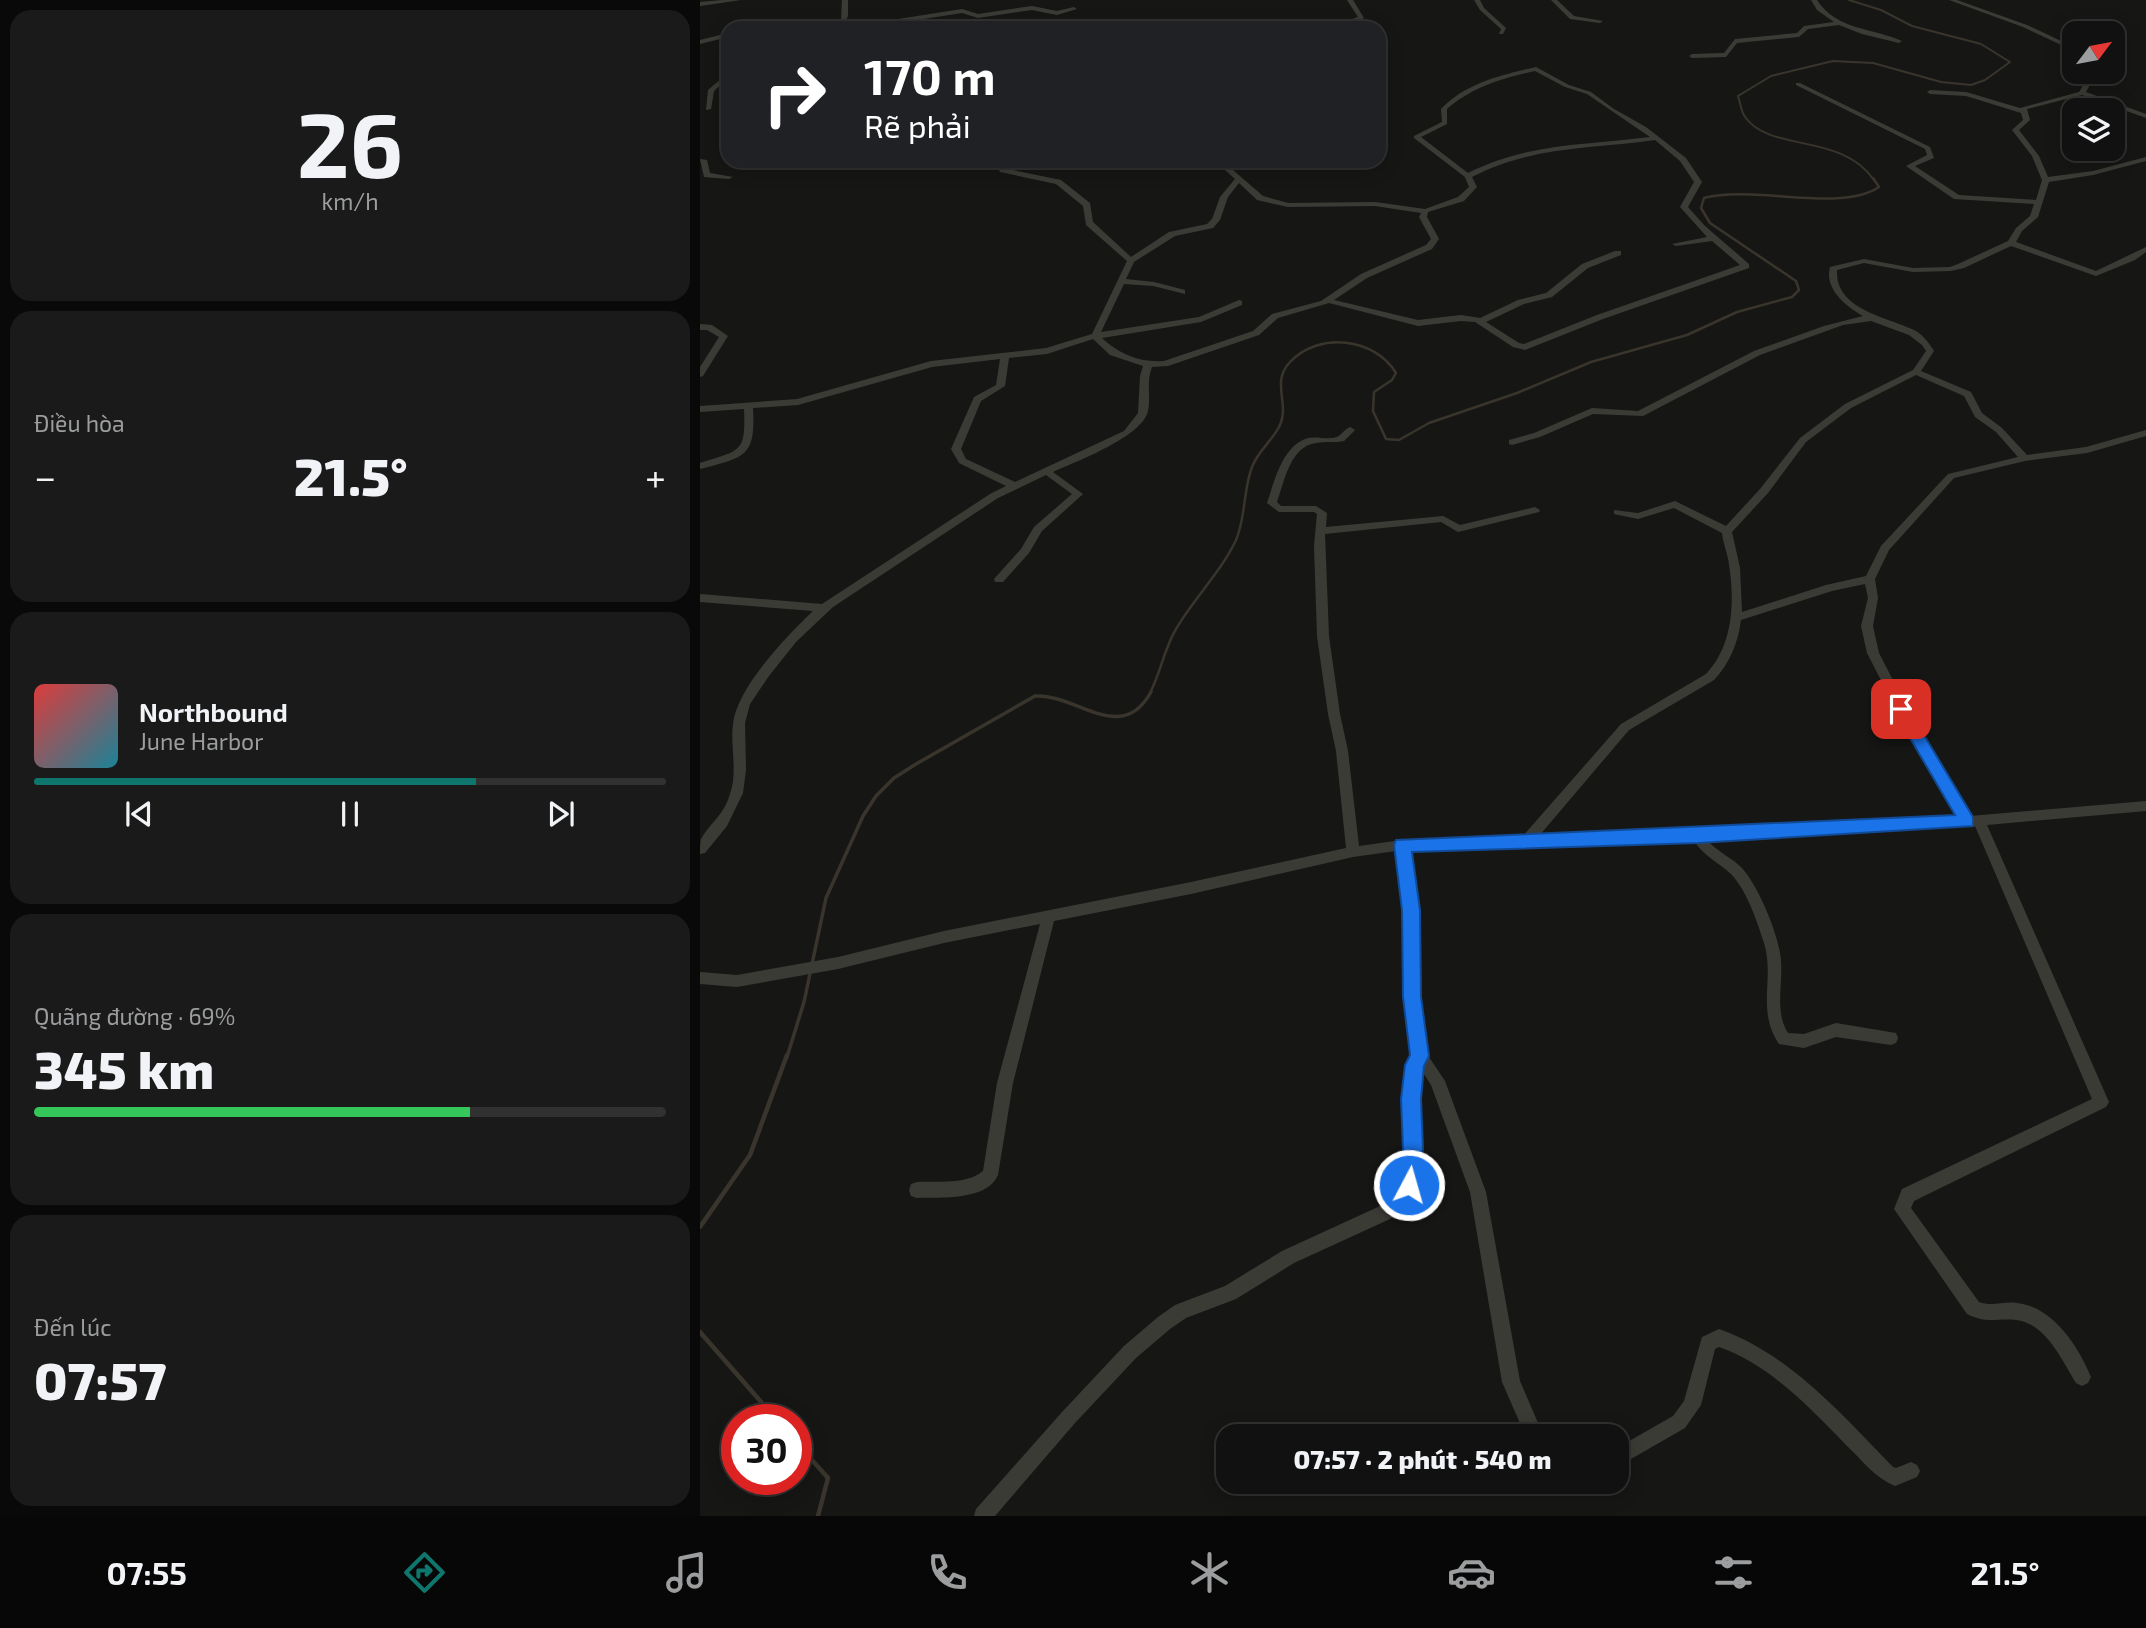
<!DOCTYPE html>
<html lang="vi">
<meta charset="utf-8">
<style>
:root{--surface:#101110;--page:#191a19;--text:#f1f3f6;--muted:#9c9d9f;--line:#303130;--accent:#0f766e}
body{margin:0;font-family:"Exo 2",sans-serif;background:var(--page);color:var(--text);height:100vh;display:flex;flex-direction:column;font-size:26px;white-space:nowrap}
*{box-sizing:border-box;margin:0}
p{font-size:23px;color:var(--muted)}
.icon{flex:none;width:38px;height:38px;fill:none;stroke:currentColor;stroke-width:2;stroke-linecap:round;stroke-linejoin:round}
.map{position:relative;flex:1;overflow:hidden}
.panel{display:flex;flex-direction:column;gap:10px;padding:10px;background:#090909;width:700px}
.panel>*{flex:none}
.hud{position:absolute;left:21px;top:21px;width:665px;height:147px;border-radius:21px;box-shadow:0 4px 18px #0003,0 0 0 2px var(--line);background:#202124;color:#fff;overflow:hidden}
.needle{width:46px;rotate:58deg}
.controls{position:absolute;left:1362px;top:21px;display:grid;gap:14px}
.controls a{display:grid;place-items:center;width:63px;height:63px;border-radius:14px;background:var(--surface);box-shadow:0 4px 18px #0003,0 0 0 2px var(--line);font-size:35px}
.speed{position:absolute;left:21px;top:1404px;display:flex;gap:14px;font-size:35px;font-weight:700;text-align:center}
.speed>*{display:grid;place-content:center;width:91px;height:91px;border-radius:50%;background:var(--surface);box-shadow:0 4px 18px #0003,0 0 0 2px var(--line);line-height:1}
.speed .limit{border:10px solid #d22;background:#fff;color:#111}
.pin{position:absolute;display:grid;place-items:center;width:60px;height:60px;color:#fff;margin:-30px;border-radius:14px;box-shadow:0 4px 10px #0006}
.me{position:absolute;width:77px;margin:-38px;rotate:6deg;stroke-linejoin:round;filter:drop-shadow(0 0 5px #0008)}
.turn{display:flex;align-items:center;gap:24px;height:147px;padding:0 28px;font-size:32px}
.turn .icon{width:91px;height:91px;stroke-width:2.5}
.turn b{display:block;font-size:49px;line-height:60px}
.big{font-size:52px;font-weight:800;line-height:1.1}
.panel .tile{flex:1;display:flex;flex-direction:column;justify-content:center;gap:10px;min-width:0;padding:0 24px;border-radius:21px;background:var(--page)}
.panel .dial{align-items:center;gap:0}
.dial b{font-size:91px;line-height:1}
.song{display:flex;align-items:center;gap:21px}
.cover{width:84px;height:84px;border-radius:10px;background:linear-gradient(135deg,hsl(0 70% 55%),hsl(190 70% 35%))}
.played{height:7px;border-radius:4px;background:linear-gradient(90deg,var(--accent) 70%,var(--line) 70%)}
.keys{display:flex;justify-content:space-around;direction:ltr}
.heat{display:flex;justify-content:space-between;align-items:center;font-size:38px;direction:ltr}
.charge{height:10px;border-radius:5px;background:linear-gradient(90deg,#34c759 69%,var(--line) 0)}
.trip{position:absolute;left:516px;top:1424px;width:413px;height:70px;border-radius:21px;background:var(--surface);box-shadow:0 4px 18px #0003,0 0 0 2px var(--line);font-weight:800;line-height:70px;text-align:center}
.dock{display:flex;height:112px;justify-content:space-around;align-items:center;background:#060706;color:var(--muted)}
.dock .icon{width:49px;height:49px}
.dock .current{color:var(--accent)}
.dock b{font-size:32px;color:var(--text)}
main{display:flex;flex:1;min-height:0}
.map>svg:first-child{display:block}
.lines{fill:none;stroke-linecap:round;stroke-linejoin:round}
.stream-far3{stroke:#39352c;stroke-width:2}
.stream-far2{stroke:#39352c;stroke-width:2.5}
.stream-far1{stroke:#39352c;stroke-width:3.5}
.stream{stroke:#39352c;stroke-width:4.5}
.minor{fill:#3b3b36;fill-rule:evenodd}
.route{fill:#1a73e8;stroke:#114b97;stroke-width:2}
</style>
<main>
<section class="panel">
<div class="tile dial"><b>26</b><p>km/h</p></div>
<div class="tile"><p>Điều hòa</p>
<div class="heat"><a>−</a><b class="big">21.5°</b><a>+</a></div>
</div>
<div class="tile">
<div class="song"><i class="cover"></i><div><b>Northbound</b><p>June Harbor</p></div></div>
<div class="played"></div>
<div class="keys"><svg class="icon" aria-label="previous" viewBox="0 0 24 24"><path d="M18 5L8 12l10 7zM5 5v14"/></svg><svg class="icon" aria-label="pause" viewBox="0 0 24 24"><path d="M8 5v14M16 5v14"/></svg><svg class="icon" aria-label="next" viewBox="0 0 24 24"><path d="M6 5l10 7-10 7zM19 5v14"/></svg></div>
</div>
<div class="tile"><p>Quãng đường · 69%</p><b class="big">345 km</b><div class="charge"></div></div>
<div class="tile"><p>Đến lúc</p><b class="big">07:57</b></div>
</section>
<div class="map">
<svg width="1446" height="1516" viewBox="0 0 1446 1516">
<rect width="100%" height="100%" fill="#161715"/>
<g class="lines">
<!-- stream-far3 -->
<path class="stream-far3" d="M1149 0 1181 10 1212 26 1281 44 1310 62 1285 80 1271 85 1241 82 1173 63 1133 61 1071 76 1038 96C1040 102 1041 111 1045 117 1071 153 1141 132 1174 180"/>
<!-- stream-far2 -->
<path class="stream-far2" d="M450 693C461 672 464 649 476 629 494 598 521 572 536 540 546 517 543 490 552 467 558 451 571 442 579 427 591 404 570 383 590 362 619 331 675 338 696 373L692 380 674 392 673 411 686 439 699 440 729 423 817 393 891 362 987 335 1037 312 1092 297 1099 290 1096 281 1010 223 1001 208 1004 198C1055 185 1141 213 1179 187L1173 178"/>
<!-- stream-far1 -->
<path class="stream-far1" d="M87 1057 104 1002 126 898 163 816 176 796 194 778 216 764 335 696C378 694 421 746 451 692"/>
<!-- stream -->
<path class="stream" d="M0 1227 50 1155 87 1055
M0 1332 76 1419
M96 1442 128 1478 118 1516"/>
<!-- minor -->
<path class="minor" d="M22 0H41L0 6V2Z
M142 0H148V16L144 24 179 22 262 9 278 14 332 6 357 11 374 7 377 9 357 15 332 10 278 18 262 13 179 26 132 28 141 20Z
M647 0H653L664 18 659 21 663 26 648 28 656 25 653 22 634 28H625L658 17Z
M774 0H780L784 8 806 28 803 34H799L801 29 780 10Z
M851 0H857L874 16 903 21 900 23 870 19Z
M1111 0H1117C1136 30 1173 28 1202 41L1199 43 1162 34 1139 25 1108 29 1099 37 1037 43 1026 57 992 58 989 56 992 54 1024 53 1035 39 1097 33 1104 26 1134 22 1117 10Z
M1249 0H1257L1327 25 1374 47V51L1323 27Z
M58 26 62 27 63 28H55Z
M28 33V37L0 44V40Z
M836 67 869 85 891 92 914 109 946 127 986 158 1002 182 988 207 1005 226 1049 264V268L903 319 825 350 813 347 775 322 761 321 718 326 629 303 578 318 559 335 468 366 452 367C446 382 451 396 448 411 442 437 377 461 353 472L383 494 342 531 329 553 303 582H295L294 579 321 549 334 527 372 494 346 475 298 498 133 607 96 642 69 676 50 704 45 723 46 770 43 793 27 826 5 853 0 854C0 849 0 843 1 839 11 822 24 815 30 794 38 771 30 747 33 724 37 687 87 636 113 611L0 602V594L122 604 290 494 306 486 259 463 251 449 274 397 296 385 300 359 232 367 98 405 53 408C56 458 44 457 0 469V463C40 450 46 454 44 409L0 412V406L97 399 231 361 346 348 392 334 427 261 386 225 383 206 356 184 300 172 299 170 307 161H315L308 169 361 180 390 203 393 222 431 257 469 232 507 224 512 219 520 197 535 179 525 170 530 161H538L533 170 563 196 588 203 675 202 725 209 758 197 769 187 765 177 714 138V136L742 122 741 109C766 83 802 75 836 67ZM835 71 865 87 887 94 950 137C888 145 826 143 768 173L721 137 747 124V109C772 87 803 78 835 71ZM955 140 980 161 994 182 980 207 1007 237 972 244 976 246 1012 241 1040 265 897 315 824 344 819 343 786 322 824 304 852 297 888 268 921 255V251H915L882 264 846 293 818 300 780 318 761 315 718 320 634 300 667 278 732 249 739 239 727 217 728 212 764 201 777 187 772 177C831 146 891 149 955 140ZM539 183 557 200 588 207 675 206 721 213 719 217 731 239 726 245 661 274 621 301 572 314 553 331 464 361C440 363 419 354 402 338L501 322 542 305V301L539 300 499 317 401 332 424 284 453 286 485 294V290L454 282 426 279 434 262 475 236 513 228 520 220 528 197ZM393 339 410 355 443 366 440 376 438 413 424 431 315 482 266 459 261 449 281 401 305 386 309 358 347 354Z
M1391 72H1397L1386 92 1446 114V118L1382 95 1327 109 1330 120 1319 130 1339 156 1348 177 1393 171 1446 157V161L1393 175 1349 182 1338 217 1322 231 1316 242 1396 271 1446 247V252L1435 260 1396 276 1311 246 1264 268 1251 271 1213 272 1164 263 1137 270C1135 311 1190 317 1216 331 1224 336 1229 343 1234 351L1221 371 1271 392 1282 413 1302 428 1327 455 1386 447 1446 430V436L1387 453 1325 461 1254 478 1189 550 1175 579 1178 598 1173 626 1179 653 1217 727 1270 816 1446 801V811L1287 825 1409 1102 1406 1107 1214 1201 1211 1208 1279 1302C1292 1307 1304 1301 1317 1303 1353 1307 1378 1346 1391 1377L1388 1383 1382 1386 1376 1383C1362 1361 1346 1323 1316 1320 1296 1318 1287 1324 1267 1314L1194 1209 1202 1189 1392 1099 1275 826 1008 841C1018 852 1032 858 1042 868 1058 886 1076 929 1080 953 1085 978 1073 1010 1088 1033L1104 1034 1136 1023 1196 1033 1198 1038 1196 1043 1191 1045 1136 1037 1104 1048 1079 1044C1056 1010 1075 978 1064 943 1057 921 1047 891 1031 874 1019 863 1004 856 994 841L709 850 718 910 719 997 727 1054 745 1081 786 1192 820 1381 844 1437H826L802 1382 770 1192 731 1085 722 1071 719 1099 720 1173 710 1200 690 1219 594 1263 536 1299 486 1318 470 1329 436 1358 375 1423 295 1516H274L276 1509 363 1411 424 1346 458 1317 475 1305 525 1286 582 1251 678 1207 698 1189 704 1173 703 1099 708 1065 712 1055 705 997 704 910 696 851 653 857 491 894 354 921 313 1083 298 1175C287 1201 240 1197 217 1198L211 1196 209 1190 211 1184 217 1182C237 1181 267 1185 283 1171L297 1083 340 924 244 943 138 969 37 987 0 984V972L37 975 138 957 244 931 491 882 646 848 636 751 628 714 617 636 614 546 617 514 614 512H579L567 503C575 480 582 446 608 438 617 436 628 440 637 437 641 435 645 429 650 427L655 430 644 441C635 443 625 441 616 443 590 446 584 483 577 502L581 506H616L627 513 626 527 743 516 760 525 835 507 840 510 839 512 758 532 741 522 625 534 629 636 640 714 648 751 659 846 702 840 823 836 921 724 1006 674C1033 646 1035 602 1029 565 1028 554 1023 544 1022 533L974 508 938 519 914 514V510L938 513 975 501 1026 526 1060 489 1100 438 1145 404 1213 370 1226 351 1222 345 1209 335 1171 321 1143 325 1060 355 943 416 893 414 840 437 812 445 809 444V440L834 433 892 408 938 411 1054 351 1124 326 1163 316C1146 306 1124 289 1130 267L1164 259 1213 268 1250 267 1258 264 1308 241 1316 228 1330 216 1334 204 1254 199 1206 166 1227 155 1225 149 1096 85V83H1100L1230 147 1234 158 1215 166 1259 195 1336 200 1342 180 1332 156 1312 130 1323 120 1321 113 1266 96 1230 94 1227 92 1230 90 1266 92 1320 108 1379 92ZM1216 375 1264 396 1275 417 1296 432 1318 457 1248 474 1181 546 1166 576 1126 585 1042 612 1040 568 1032 532 1068 493 1106 442 1151 408ZM1165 584 1168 598 1161 626 1167 653 1206 729 1257 817 998 831 839 836 929 730 1014 680C1030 663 1038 643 1041 620L1132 591Z
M28 73V78L14 91 11 109 6 110 8 90Z
M0 159 7 160 10 173 33 177 29 179 4 177Z
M0 324 12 325 28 336 3 376 0 377V367L19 337 7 330H0Z
M1019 1329C1090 1354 1142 1415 1193 1467L1196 1468 1211 1462 1217 1465 1220 1471 1217 1477 1195 1486C1175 1478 1162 1460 1146 1445 1110 1408 1069 1364 1019 1347L1015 1349 1001 1405 985 1428 917 1467V1448L973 1416 984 1401 1002 1337Z
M860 1482H887L885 1489C876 1492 871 1492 862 1489Z"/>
</g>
<!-- route -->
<path class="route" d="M1201 703 1206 705 1273 817V826L998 843 712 852 720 910 721 997 729 1056 724 1066 721 1099 723 1149 717 1193 709 1196 702 1193 699 1185 703 1149 701 1099 705 1065 710 1055 703 997 702 910 694 845 696 840 1255 815 1193 709Z"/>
</svg>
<div class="controls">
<a><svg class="needle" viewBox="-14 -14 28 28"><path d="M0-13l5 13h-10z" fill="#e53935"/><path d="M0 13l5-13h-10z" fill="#9c9d9f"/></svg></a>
<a><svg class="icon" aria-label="layers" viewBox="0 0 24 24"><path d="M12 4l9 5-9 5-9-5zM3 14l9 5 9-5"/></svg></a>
</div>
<div class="speed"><div class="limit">30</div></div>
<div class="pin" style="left:1201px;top:709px;background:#d93025"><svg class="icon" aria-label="arrive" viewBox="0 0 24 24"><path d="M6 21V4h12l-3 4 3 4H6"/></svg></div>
<svg class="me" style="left:709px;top:1185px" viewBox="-20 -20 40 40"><circle r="17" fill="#1a73e8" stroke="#fff" stroke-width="3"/><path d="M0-11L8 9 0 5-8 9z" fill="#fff"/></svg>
<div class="trip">07:57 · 2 phút · 540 m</div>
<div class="hud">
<div class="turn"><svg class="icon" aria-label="right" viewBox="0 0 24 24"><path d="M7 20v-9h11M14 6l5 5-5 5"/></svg><div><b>170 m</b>Rẽ phải</div></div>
</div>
</div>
</main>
<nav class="dock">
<b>07:55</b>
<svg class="icon current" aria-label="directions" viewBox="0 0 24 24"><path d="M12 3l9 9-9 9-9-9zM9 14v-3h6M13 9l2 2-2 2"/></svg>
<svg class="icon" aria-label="music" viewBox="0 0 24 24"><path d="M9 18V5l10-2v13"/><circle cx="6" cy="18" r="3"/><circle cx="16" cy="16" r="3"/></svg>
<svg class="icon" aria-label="phone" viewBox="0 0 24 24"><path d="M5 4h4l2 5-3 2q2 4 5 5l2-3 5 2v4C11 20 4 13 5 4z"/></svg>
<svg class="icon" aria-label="climate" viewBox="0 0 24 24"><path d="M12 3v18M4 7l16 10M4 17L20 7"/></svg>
<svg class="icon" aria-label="car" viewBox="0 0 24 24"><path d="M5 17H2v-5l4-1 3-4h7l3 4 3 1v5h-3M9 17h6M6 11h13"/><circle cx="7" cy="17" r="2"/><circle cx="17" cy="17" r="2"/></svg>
<svg class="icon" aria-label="filters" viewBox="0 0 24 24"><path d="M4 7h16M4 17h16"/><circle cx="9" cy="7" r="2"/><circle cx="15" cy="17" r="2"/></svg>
<b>21.5°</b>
</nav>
